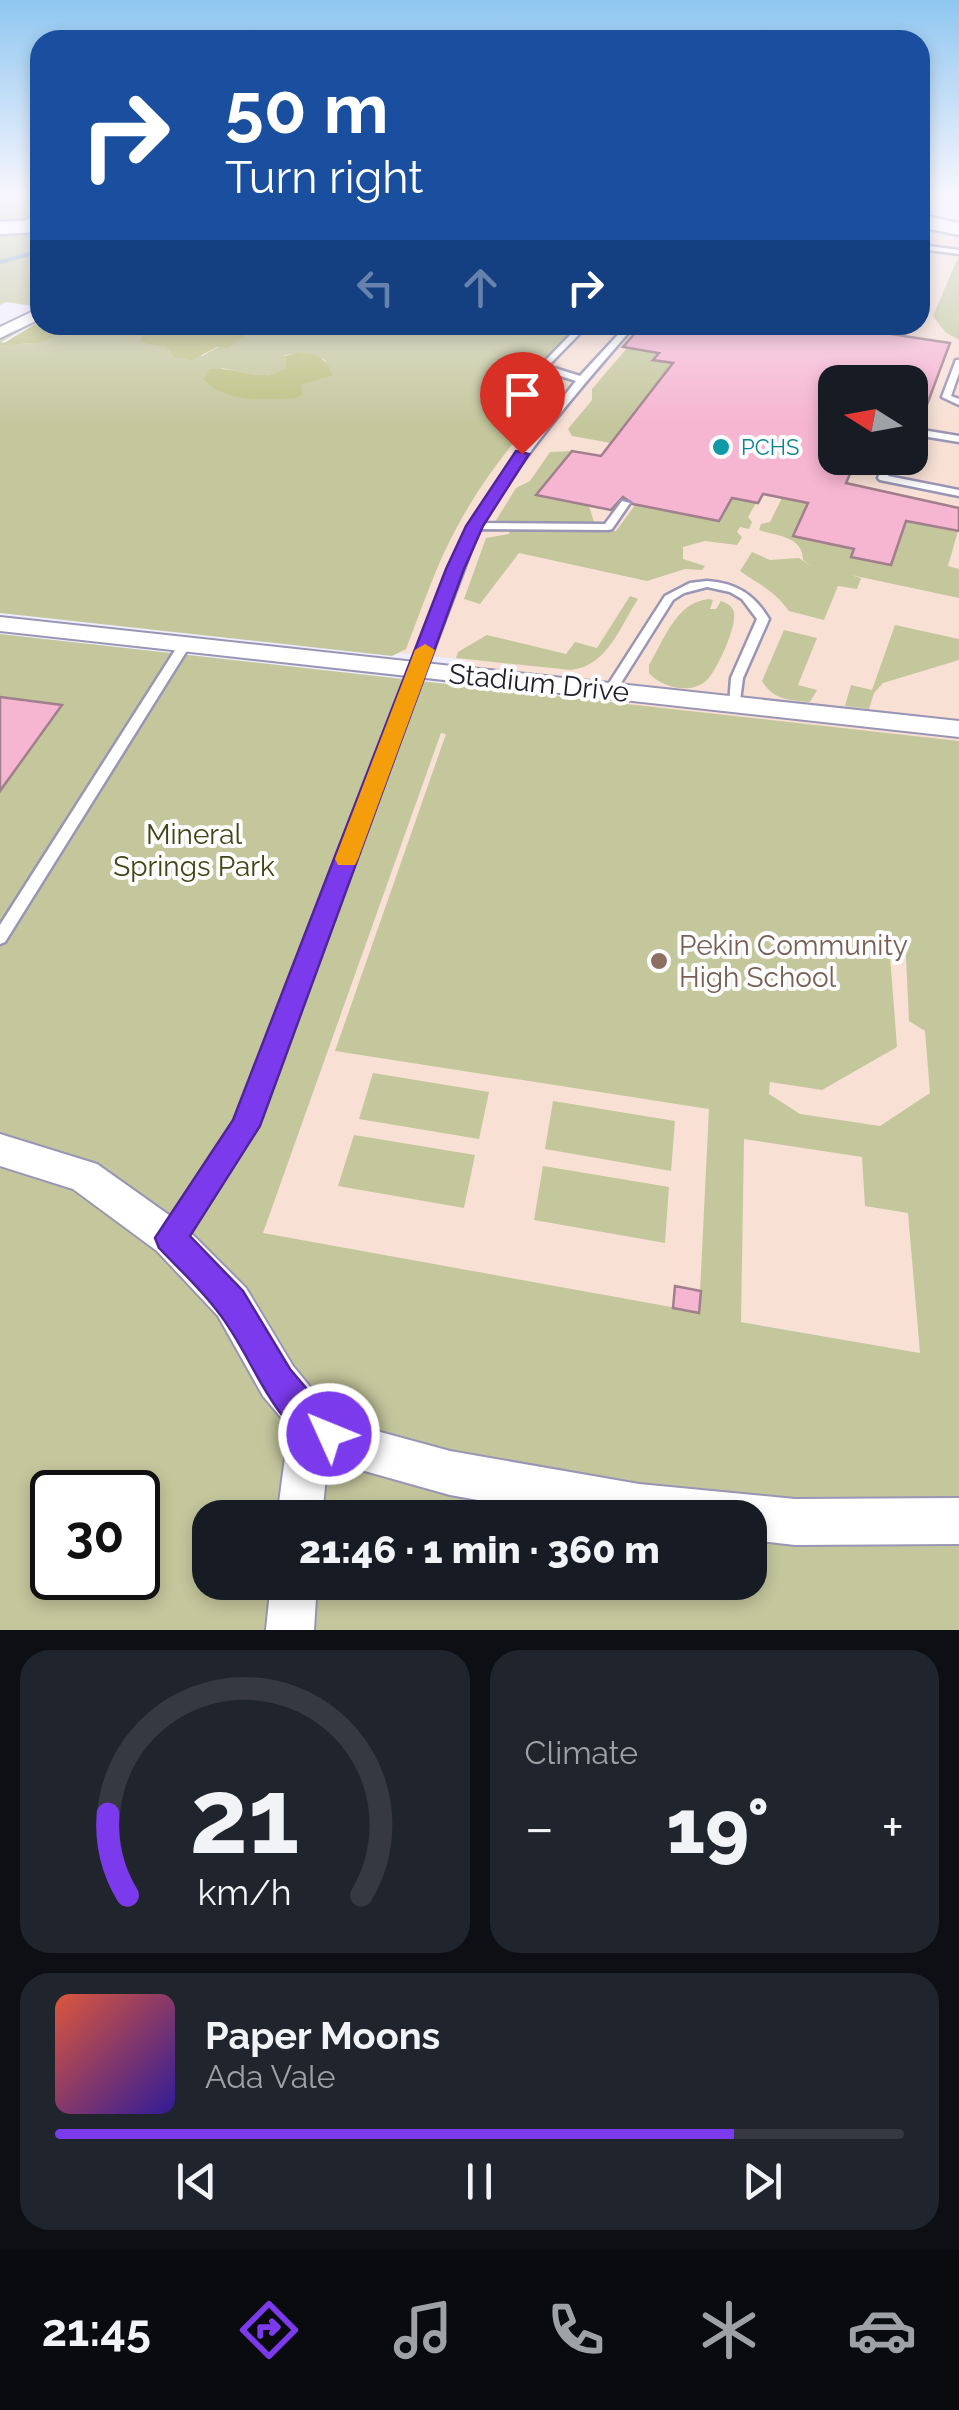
<!DOCTYPE html>
<meta charset="utf-8">
<style>
:root{--surface:#171b24;--page:#20242c;--text:#f1f3f6;--muted:#9ea1a6;--line:#363941;--accent:#7c3aed}
body{margin:0;font-family:Raleway,sans-serif;background:var(--page);color:var(--text);height:100vh;display:flex;flex-direction:column;font-size:38px;white-space:nowrap}
*{box-sizing:border-box;margin:0}
p{font-size:32px;color:var(--muted)}
.icon{flex:none;width:55px;height:55px;fill:none;stroke:currentColor;stroke-width:2;stroke-linecap:round;stroke-linejoin:round}
.map{position:relative;height:1630px;overflow:hidden}
.sheet{display:flex;flex-direction:column;gap:20px;padding:20px;background:#0d0f14;flex:1}
.sheet>*{flex:none}
.guide{position:absolute;left:30px;top:30px;width:900px;height:305px;border-radius:30px;box-shadow:0 5px 15px #0003;background:#1a4fa0;color:#fff;overflow:hidden}
.needle{width:65px;rotate:281deg}
.buttons{position:absolute;left:818px;top:365px;display:grid;gap:20px}
.buttons a{display:grid;place-items:center;width:110px;height:110px;border-radius:20px;background:var(--surface);box-shadow:0 5px 15px #0003;font-size:50px}
.speed{position:absolute;left:30px;top:1470px;display:flex;gap:20px;font-size:50px;font-weight:700;text-align:center}
.speed>*{display:grid;place-content:center;width:130px;height:130px;border-radius:50%;background:var(--surface);box-shadow:0 5px 15px #0003;line-height:1}
.speed .limit{border:5px solid #111;border-radius:15px;background:#fff;color:#111}
.pin{position:absolute;display:grid;place-items:center;width:85px;height:85px;color:#fff;margin:-102px -42px;border-radius:50% 50% 50% 0;rotate:-45deg;box-shadow:0 0 10px #0007}
.pin .icon{rotate:45deg}
.me{position:absolute;width:110px;margin:-55px;rotate:314deg;stroke-linejoin:round;filter:drop-shadow(0 0 8px #0008)}
.turn{display:flex;align-items:center;gap:35px;height:210px;padding:0 30px;font-size:45px}
.turn .icon{width:130px;height:130px;stroke-width:2.5}
.turn b{display:block;font-size:70px;line-height:85px}
.lanes{display:flex;align-items:center;height:95px;padding:0 30px;background:#0003;justify-content:center;gap:50px;direction:ltr}
.lanes .off{opacity:.35}
.big{font-size:75px;font-weight:800;line-height:1.1}
.sheet .tile{flex:1;display:flex;flex-direction:column;justify-content:center;gap:15px;min-width:0;padding:0 35px;border-radius:30px;background:var(--page)}
.sheet .dial{align-items:center;gap:0}
.dial svg{height:260px;overflow:visible;fill:none;stroke:var(--line);stroke-width:7;stroke-linecap:round;text-anchor:middle}
.dial text{fill:var(--text);stroke:none}
.song{display:flex;align-items:center;gap:30px}
.cover{width:120px;height:120px;border-radius:15px;background:linear-gradient(135deg,hsl(10 70% 55%),hsl(250 70% 35%))}
.played{height:10px;border-radius:5px;background:linear-gradient(90deg,var(--accent) 80%,var(--line) 80%)}
.keys{display:flex;justify-content:space-around;direction:ltr}
.heat{display:flex;justify-content:space-between;align-items:center;font-size:55px;direction:ltr}
.sheet .tiles{flex:1;display:grid;gap:20px;grid-template-columns:1fr 1fr}
.tile:last-child{grid-column:span 2}
.trip{position:absolute;left:192px;top:1500px;width:575px;height:100px;border-radius:30px;background:var(--surface);box-shadow:0 5px 15px #0003;font-weight:800;line-height:100px;text-align:center}
.dock{display:flex;height:160px;justify-content:space-around;align-items:center;background:#090b0e;color:var(--muted)}
.dock .icon{width:70px;height:70px}
.dock .on{color:var(--accent)}
.dock b{font-size:45px;color:var(--text)}
.map>svg:first-child{display:block}
.education{fill:#f8e0d5;fill-rule:evenodd}
.green{fill:#c4c79c;fill-rule:evenodd}
.forest{fill:#bec182}
.lines{fill:none;stroke-linecap:round;stroke-linejoin:round}
.stream{stroke:#82a6be;stroke-width:4}
.building{fill:#f6b5d1;stroke:#a17f8d;stroke-width:2.5}
.service-casing{stroke:#9995b4;stroke-width:5}
.minor-casing{stroke:#9995b4;stroke-width:4}
.secondary-casing{stroke:#9995b4;stroke-width:5}
.service{fill:#fff;fill-rule:evenodd}
.minor{fill:#fff;fill-rule:evenodd}
.secondary{fill:#fff;fill-rule:evenodd}
.route{fill:#7c3aed;stroke:#51269a;stroke-width:2.5}
.slow{fill:#f59e0b}
.culture-dot{fill:#0f9aa8;stroke:#fdfdfd;stroke-width:4}
.education-dot{fill:#8d6e63;stroke:#fdfdfd;stroke-width:4}
.labels{text-anchor:middle;dominant-baseline:central;stroke-width:8;stroke-linejoin:round;paint-order:stroke}
.far-culture-label{font-size:22px;fill:#0d838f;stroke:#fdfdfd;text-anchor:start}
.street-label{font-size:28px;fill:#21202c;stroke:#fdfdfd}
.park-label{font-size:28px;fill:#434514;stroke:#fdfdfd}
.education-label{font-size:28px;fill:#785e54;stroke:#fdfdfd;text-anchor:start}
</style>
<div class="map">
<svg width="959" height="1630" viewBox="0 0 959 1630">
<rect width="100%" height="100%" fill="#efeefc"/>
<!-- education -->
<path class="education" d="M920 227 959 237V1360L261 1238 467 660 0 610 40 325H920ZM835 382H910V458H835Z"/>
<!-- green -->
<path class="green" d="M0 196H40V221L0 223Z
M40 231V307L6 302 0 305V234Z
M959 255V340L945 332 933 316Z
M40 320 1 342C46 350 41 333 76 325 107 319 155 325 187 325L139 339 166 347 170 352 203 356C208 351 245 335 253 333 264 331 275 334 285 330L286 325H577L540 365 564 384C523 429 486 473 457 527 436 565 422 608 406 649L392 656 0 613V340ZM303 353 324 359 331 371 301 385V389L239 397 221 368C244 372 266 382 286 367L285 355Z
M665 345 654 360 712 370 675 390 654 387 611 443 572 436 568 429 592 400V389L628 347Z
M572 451 536 494 589 506 594 522H495L516 488 530 481 550 452Z
M732 498 756 503 748 517 752 522 749 529 740 527 737 532 742 537 737 545 705 541 683 547V559L705 566 702 570 685 569 647 581 519 553 480 604 464 599 486 538 509 534 510 530 616 531 636 504 719 521Z
M782 498 808 503 793 536 854 549 851 557 890 565 906 521 958 531 948 566 959 569V598L851 575 861 578 857 589 838 586 824 620 789 611C773 589 758 584 740 571L752 552 770 560 799 558 812 567 803 560C803 536 777 536 759 530L761 524 770 522Z
M630 596 638 599C620 627 607 666 571 670L456 658 458 652 487 635 566 654 575 642 597 648Z
M709 599 713 600 710 609H716L721 601C726 603 730 604 733 610 740 621 716 673 706 681 690 695 661 687 649 673V665C664 640 676 602 709 599Z
M895 625 959 639V660L883 683 874 693 869 709 845 706 851 685 872 690Z
M784 630 817 638 798 685 817 690 810 702C789 700 773 700 762 681Z
M0 634 959 741V1630H0ZM441 733 446 734 335 1051 709 1109 699 1312 263 1233ZM890 956 906 957 909 1021 925 1031 930 1093 880 1126 800 1114 769 1094 770 1082 822 1090 897 1047ZM744 1139 862 1157 865 1206 908 1213 920 1353 741 1322ZM52 1492H138V1578H52ZM210 1518H750V1582H210Z
M373 1073 489 1092 479 1139 359 1119Z
M553 1101 675 1121 671 1171 545 1149Z
M354 1135 475 1155 464 1208 338 1186Z
M543 1166 669 1187 665 1243 534 1220Z"/>
<!-- forest -->
<path class="forest" d="M40 321V325H77L40 343 1 345Z
M185 325H286V330L248 334 228 348 217 347 192 360 174 357 166 347 139 342 142 336Z
M297 353C316 353 326 357 333 375L301 385 303 394 296 398C266 400 225 403 203 379L210 369C237 366 262 385 286 367L285 356Z"/>
<g class="lines">
<!-- stream -->
<path class="stream" d="M0 262 40 251"/>
</g>
<!-- building -->
<path class="building" d="M642 325H831L950 343 919 426 910 424V382H835V458H857L846 483 959 508V531L906 521 891 565 851 557 854 549 793 536 808 503 763 494 758 503 732 498 719 521 633 504 623 497 611 510 536 495 572 451 601 456 673 363 653 360 659 353 623 347Z
M0 697 62 705 0 791Z
M675 1286 701 1291 699 1313 673 1308Z"/>
<g class="lines">
<!-- service casing -->
<g class="service-casing">
<path id="service" d="M40 213V217L16 229 11 228Z
M920 245 959 250V254L920 249Z
M580 325H588L550 364 551 367 580 376 627 325H635C579 390 527 449 482 523L605 524 622 501 630 503 612 529 608 530 479 529 254 1126 179 1241 172 1244 165 1241 163 1235 165 1229 238 1122 470 526 525 444 576 381 545 371 542 364Z
M956 360H959V373L951 396 959 399V405L942 397Z
M910 428 959 436V442L910 434Z
M886 458H896L888 476 959 490V496L880 480 878 478Z
M707 581C736 583 754 594 769 619L743 678 739 708H731L729 705 731 678 757 619 742 599 730 592 707 587 684 593 673 600 614 694H606L604 691 665 596 690 583Z
M185 641 191 644 5 942 0 944V925L179 644Z"/>
</g>
<!-- minor casing -->
<g class="minor-casing">
<path id="minor" d="M40 308V319L0 338V327Z
M0 617 959 721V737L0 631Z
M0 1134 97 1164 183 1225 246 1288 293 1366 326 1406 362 1427 450 1451 639 1484 795 1499 959 1498V1544L795 1545 750 1540V1518H578L450 1495 354 1468 328 1455 322 1518H277L289 1427 263 1396 218 1316 157 1251 73 1189 0 1166Z
M271 1582H317L314 1630H266Z"/>
</g>
<!-- secondary casing -->
<g class="secondary-casing">
<path id="secondary" d="M920 215 959 223V235L920 227Z
M40 220V232L0 234V222Z"/>
</g>
<!-- service -->
<use href="#service" class="service"/>
<!-- minor -->
<use href="#minor" class="minor"/>
<!-- secondary -->
<use href="#secondary" class="secondary"/>
</g>
<!-- sky -->
<linearGradient id="sky" x2="0" y2="1"><stop stop-color="#8fc6f0"/><stop offset="0.46" stop-color="#f8f7fe"/><stop offset="1" stop-color="#f8f7fe" stop-opacity="0"/></linearGradient>
<rect width="959" height="424" fill="url(#sky)"/>
<!-- route -->
<path class="route" d="M516 451 529 454 483 526 464 569 260 1126 190 1236 243 1291 290 1369 323 1408 341 1421 346 1434 341 1447 329 1452C269 1427 255 1358 218 1312 201 1289 179 1269 159 1248L155 1238 233 1120 446 569 466 526Z"/>
<!-- slow -->
<path class="slow" d="M425 644 435 650 358 859 355 865H338L335 859 415 650Z"/>
<!-- markers -->
<circle class="culture-dot" cx="721" cy="447" r="10"/>
<circle class="education-dot" cx="659" cy="961" r="10"/>
<g class="labels">
<!-- far-culture labels -->
<g class="far-culture-label">
<text x="741" y="447">PCHS</text>
</g>
<!-- street labels -->
<g class="street-label">
<text transform="translate(539 683) rotate(6)">Stadium Drive</text>
</g>
<!-- park labels -->
<g class="park-label">
<text x="194" y="834">Mineral<tspan x="194" dy="32">Springs Park</tspan></text>
</g>
<!-- education labels -->
<g class="education-label">
<text x="679" y="945">Pekin Community<tspan x="679" dy="32">High School</tspan></text>
</g>
</g>
</svg>
<div class="buttons">
<a><svg class="needle" viewBox="-14 -14 28 28"><path d="M0-13l5 13h-10z" fill="#e53935"/><path d="M0 13l5-13h-10z" fill="#9ea1a6"/></svg></a>
</div>
<div class="speed"><div class="limit">30</div></div>
<div class="pin" style="left:522px;top:454px;background:#d93025"><svg class="icon" aria-label="arrive" viewBox="0 0 24 24"><path d="M6 21V4h12l-3 4 3 4H6"/></svg></div>
<svg class="me" style="left:329px;top:1434px" viewBox="-20 -20 40 40"><circle r="17" fill="#7c3aed" stroke="#fff" stroke-width="3"/><path d="M0-11L8 9 0 5-8 9z" fill="#fff"/></svg>
<div class="trip">21:46 · 1 min · 360 m</div>
<div class="guide">
<div class="turn"><svg class="icon" aria-label="right" viewBox="0 0 24 24"><path d="M7 20v-9h11M14 6l5 5-5 5"/></svg><div><b>50 m</b>Turn right</div></div>
<div class="lanes"><svg class="icon off" aria-label="left" viewBox="0 0 24 24"><path d="M17 20v-9H6M10 6l-5 5 5 5"/></svg><svg class="icon off" aria-label="ahead" viewBox="0 0 24 24"><path d="M12 20V5M6 11l6-6 6 6"/></svg><svg class="icon" aria-label="right" viewBox="0 0 24 24"><path d="M7 20v-9h11M14 6l5 5-5 5"/></svg></div>
</div>
</div>
<section class="sheet">
<div class="tiles">
<div class="tile dial"><svg viewBox="0 0 100 80">
<path d="M14 69A42 42 0 1 1 86 69"/>
<path d="M14 69A42 42 0 0 1 8 44" stroke="#7c3aed"/>
<text x="50" y="56" font-size="32" font-weight="700">21</text>
<text x="50" y="72" font-size="11">km/h</text>
</svg></div>
<div class="tile"><p>Climate</p>
<div class="heat"><a>−</a><b class="big">19°</b><a>+</a></div>
</div>
<div class="tile">
<div class="song"><i class="cover"></i><div><b>Paper Moons</b><p>Ada Vale</p></div></div>
<div class="played"></div>
<div class="keys"><svg class="icon" aria-label="previous" viewBox="0 0 24 24"><path d="M18 5L8 12l10 7zM5 5v14"/></svg><svg class="icon" aria-label="pause" viewBox="0 0 24 24"><path d="M8 5v14M16 5v14"/></svg><svg class="icon" aria-label="next" viewBox="0 0 24 24"><path d="M6 5l10 7-10 7zM19 5v14"/></svg></div>
</div>
</div>
</section>
<nav class="dock">
<b>21:45</b>
<svg class="icon on" aria-label="directions" viewBox="0 0 24 24"><path d="M12 3l9 9-9 9-9-9zM9 14v-3h6M13 9l2 2-2 2"/></svg>
<svg class="icon" aria-label="music" viewBox="0 0 24 24"><path d="M9 18V5l10-2v13"/><circle cx="6" cy="18" r="3"/><circle cx="16" cy="16" r="3"/></svg>
<svg class="icon" aria-label="phone" viewBox="0 0 24 24"><path d="M5 4h4l2 5-3 2q2 4 5 5l2-3 5 2v4C11 20 4 13 5 4z"/></svg>
<svg class="icon" aria-label="climate" viewBox="0 0 24 24"><path d="M12 3v18M4 7l16 10M4 17L20 7"/></svg>
<svg class="icon" aria-label="car" viewBox="0 0 24 24"><path d="M5 17H2v-5l4-1 3-4h7l3 4 3 1v5h-3M9 17h6M6 11h13"/><circle cx="7" cy="17" r="2"/><circle cx="17" cy="17" r="2"/></svg>
</nav>
